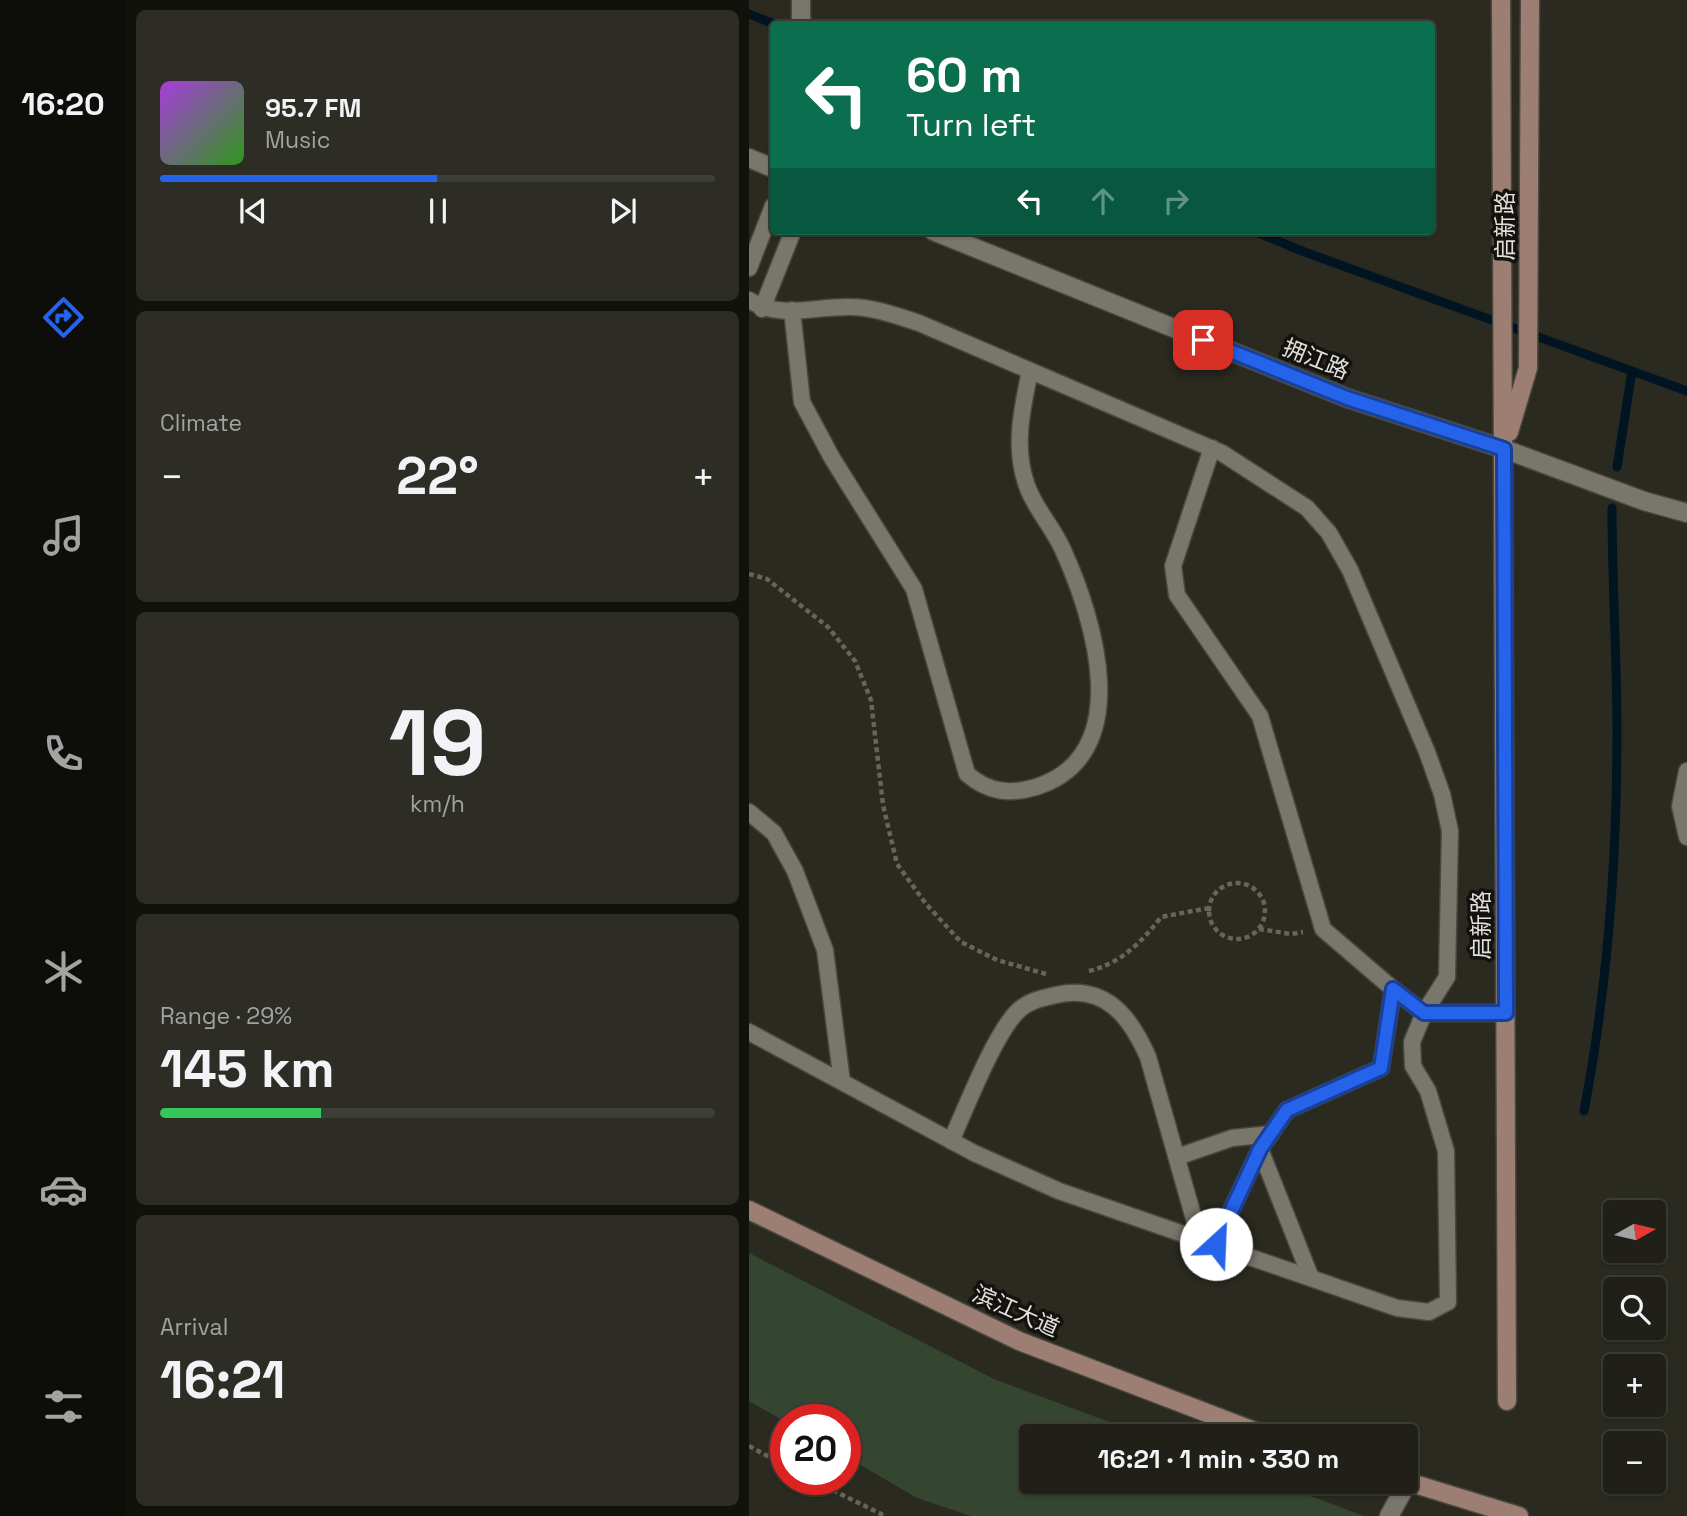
<!DOCTYPE html>
<meta charset="utf-8">
<style>
:root{--surface:#202018;--page:#2d2d25;--text:#f1f3f6;--muted:#a2a3a2;--line:#3d3e37;--accent:#2563eb}
body{margin:0;font-family:"Space Grotesk","Noto Sans SC",sans-serif;background:var(--page);color:var(--text);height:100vh;display:flex;flex-direction:column;font-size:26px;white-space:nowrap}
*{box-sizing:border-box;margin:0}
p{font-size:23px;color:var(--muted)}
.icon{flex:none;width:38px;height:38px;fill:none;stroke:currentColor;stroke-width:2;stroke-linecap:round;stroke-linejoin:round}
.map{position:relative;flex:1;overflow:hidden}
.details{display:flex;flex-direction:column;gap:10px;padding:10px;background:#12120d;width:623px}
.details>*{flex:none}
.guide{position:absolute;left:21px;top:21px;width:665px;height:214px;border-radius:7px;box-shadow:0 2px 5px #0004,0 0 0 2px var(--line);background:#0b6e4f;color:#fff;overflow:hidden}
.needle{width:46px;rotate:82deg}
.tools{position:absolute;left:854px;top:1200px;display:grid;gap:14px}
.tools a{display:grid;place-items:center;width:63px;height:63px;border-radius:7px;background:var(--surface);box-shadow:0 2px 5px #0004,0 0 0 2px var(--line);font-size:35px}
.speed{position:absolute;left:21px;top:1404px;display:flex;gap:14px;font-size:35px;font-weight:700;text-align:center}
.speed>*{display:grid;place-content:center;width:91px;height:91px;border-radius:50%;background:var(--surface);box-shadow:0 2px 5px #0004,0 0 0 2px var(--line);line-height:1}
.speed .limit{border:10px solid #d22;background:#fff;color:#111}
.pin{position:absolute;display:grid;place-items:center;width:60px;height:60px;color:#fff;margin:-30px;border-radius:14px;box-shadow:0 4px 10px #0006}
.me{position:absolute;width:77px;margin:-38px;rotate:25deg;stroke-linejoin:round;filter:drop-shadow(0 0 5px #0008)}
.turn{display:flex;align-items:center;gap:24px;height:147px;padding:0 21px;font-size:32px}
.turn .icon{width:91px;height:91px;stroke-width:2.5}
.turn b{display:block;font-size:49px;line-height:60px}
.lanes{display:flex;align-items:center;height:66px;padding:0 21px;background:#0003;justify-content:center;gap:35px;direction:ltr}
.lanes .off{opacity:.35}
.big{font-size:52px;font-weight:700;line-height:1.1}
.details .card{flex:1;display:flex;flex-direction:column;justify-content:center;gap:10px;min-width:0;padding:0 24px;border-radius:10px;background:var(--page)}
.details .dial{align-items:center;gap:0}
.dial b{font-size:91px;line-height:1}
.song{display:flex;align-items:center;gap:21px}
.cover{width:84px;height:84px;border-radius:10px;background:linear-gradient(135deg,hsl(280 70% 55%),hsl(110 70% 35%))}
.played{height:7px;border-radius:4px;background:linear-gradient(90deg,var(--accent) 50%,var(--line) 50%)}
.keys{display:flex;justify-content:space-around;direction:ltr}
.heat{display:flex;justify-content:space-between;align-items:center;font-size:38px;direction:ltr}
.charge{height:10px;border-radius:5px;background:linear-gradient(90deg,#34c759 29%,var(--line) 0)}
.trip{position:absolute;left:270px;top:1424px;width:399px;height:70px;border-radius:7px;background:var(--surface);box-shadow:0 2px 5px #0004,0 0 0 2px var(--line);font-weight:700;line-height:70px;text-align:center}
main{display:flex;flex:1;min-height:0}
.tabs{display:flex;flex-direction:column;width:126px;justify-content:space-around;align-items:center;background:#0d0d0a;color:var(--muted)}
.tabs .icon{width:49px;height:49px}
.tabs .selected{color:var(--accent)}
.tabs b{font-size:32px;color:var(--text)}
.map>svg:first-child{display:block}
.green{fill:#344630}
.lines{fill:none;stroke-linecap:round;stroke-linejoin:round}
.stream{stroke:#001422;stroke-width:9}
.lane-casing{stroke:#49473f;stroke-width:19}
.street-casing{stroke:#49473f;stroke-width:21}
.secondary-casing{stroke:#49473f;stroke-width:21}
.path{stroke:#66655c;stroke-width:4.5;stroke-dasharray:5 3.5;stroke-linecap:butt}
.lane{stroke:#79776c;stroke-width:16}
.street{stroke:#79776c;stroke-width:18}
.secondary{stroke:#9c7f72;stroke-width:18}
.route-casing{stroke:#184099;stroke-width:18}
.route{stroke:#2563eb;stroke-width:12}
.labels{text-anchor:middle;dominant-baseline:central;stroke-width:7;stroke-linejoin:round;paint-order:stroke}
.street-label{font-size:23px;fill:#e0dfd9;stroke:#13120e}
</style>
<main>
<nav class="tabs">
<b>16:20</b>
<svg class="icon selected" aria-label="directions" viewBox="0 0 24 24"><path d="M12 3l9 9-9 9-9-9zM9 14v-3h6M13 9l2 2-2 2"/></svg>
<svg class="icon" aria-label="music" viewBox="0 0 24 24"><path d="M9 18V5l10-2v13"/><circle cx="6" cy="18" r="3"/><circle cx="16" cy="16" r="3"/></svg>
<svg class="icon" aria-label="phone" viewBox="0 0 24 24"><path d="M5 4h4l2 5-3 2q2 4 5 5l2-3 5 2v4C11 20 4 13 5 4z"/></svg>
<svg class="icon" aria-label="climate" viewBox="0 0 24 24"><path d="M12 3v18M4 7l16 10M4 17L20 7"/></svg>
<svg class="icon" aria-label="car" viewBox="0 0 24 24"><path d="M5 17H2v-5l4-1 3-4h7l3 4 3 1v5h-3M9 17h6M6 11h13"/><circle cx="7" cy="17" r="2"/><circle cx="17" cy="17" r="2"/></svg>
<svg class="icon" aria-label="filters" viewBox="0 0 24 24"><path d="M4 7h16M4 17h16"/><circle cx="9" cy="7" r="2"/><circle cx="15" cy="17" r="2"/></svg>
</nav>
<section class="details">
<div class="card">
<div class="song"><i class="cover"></i><div><b>95.7 FM</b><p>Music</p></div></div>
<div class="played"></div>
<div class="keys"><svg class="icon" aria-label="previous" viewBox="0 0 24 24"><path d="M18 5L8 12l10 7zM5 5v14"/></svg><svg class="icon" aria-label="pause" viewBox="0 0 24 24"><path d="M8 5v14M16 5v14"/></svg><svg class="icon" aria-label="next" viewBox="0 0 24 24"><path d="M6 5l10 7-10 7zM19 5v14"/></svg></div>
</div>
<div class="card"><p>Climate</p>
<div class="heat"><a>−</a><b class="big">22°</b><a>+</a></div>
</div>
<div class="card dial"><b>19</b><p>km/h</p></div>
<div class="card"><p>Range · 29%</p><b class="big">145 km</b><div class="charge"></div></div>
<div class="card"><p>Arrival</p><b class="big">16:21</b></div>
</section>
<div class="map">
<svg width="938" height="1516" viewBox="0 0 938 1516">
<rect width="100%" height="100%" fill="#2b2a20"/>
<!-- green -->
<path class="green" d="M0 1253 245 1379 401 1437H282V1482H524L615 1516H222L168 1498 96 1456V1419H37V1422L0 1401Z"/>
<g class="lines">
<!-- stream -->
<path class="stream" d="M0 14 25 24
M505 231 553 251 938 391
M868 467 883 371
M835 1111C859 986 868 858 868 731 868 657 863 582 863 508"/>
<!-- lane casing -->
<g class="lane-casing">
<path id="lane" d="M0 268 24 206
M0 300C31 320 67 306 101 307 125 307 148 316 170 323L473 453 558 508 580 533 601 570 678 752 693 794 701 831 698 977 675 1013 663 1042 664 1066 679 1091 697 1151 699 1302 680 1312 648 1308 466 1245 511 1149 538 1110 632 1068 644 989 574 929 511 716 428 595 424 566 463 448
M13 309 44 231
M43 310 53 402 83 458 165 589 218 774C239 792 260 795 287 787 388 755 345 618 314 550 304 527 286 509 278 486 264 448 273 409 281 371
M938 771 931 806 938 837
M0 812 25 833 46 871 76 950 93 1082
M644 989 675 1013H757
M0 1032 225 1153 310 1191 466 1245
M202 1141C217 1108 245 1035 268 1012 278 1001 293 998 307 995 356 984 381 1016 399 1057L451 1240
M511 1149 562 1278
M428 1157 483 1138 522 1134"/>
</g>
<!-- street casing -->
<g class="street-casing">
<path id="street" d="M52 24V0
M0 158 24 168
M184 231 598 398 755 449 895 501 938 513
M640 1516 659 1482"/>
</g>
<!-- secondary casing -->
<g class="secondary-casing">
<path id="secondary" d="M752 0 758 1401
M760 432 779 368 781 0
M0 1210 270 1341 521 1437
M656 1481 770 1516"/>
</g>
<!-- path -->
<path class="path" d="M0 574 18 579 79 627 106 661 122 700 134 805 148 864 177 904 212 942 248 960 297 974
M460 911a28 28 0 1 1 56 0a28 28 0 1 1-56 0Z
M510 929 542 934 554 932
M340 971C372 963 392 943 412 917L460 908
M0 1446 37 1466
M61 1479 136 1516"/>
<!-- lane -->
<use href="#lane" class="lane"/>
<!-- street -->
<use href="#street" class="street"/>
<!-- secondary -->
<use href="#secondary" class="secondary"/>
</g>
<g class="lines">
<!-- route casing -->
<g class="route-casing">
<path id="route" d="M454 340 598 398 755 449 757 1013H675L644 989 632 1068 538 1110 511 1149 467 1244"/>
</g>
<!-- route -->
<use href="#route" class="route"/>
</g>
<g class="labels">
<!-- street labels -->
<g class="street-label">
<text transform="translate(756 226) rotate(-90)">启新路</text>
<text transform="translate(567 359) rotate(22)">拥江路</text>
<text transform="translate(732 925) rotate(-90)">启新路</text>
<text transform="translate(267 1311) rotate(24)">滨江大道</text>
</g>
</g>
</svg>
<div class="tools">
<a><svg class="needle" viewBox="-14 -14 28 28"><path d="M0-13l5 13h-10z" fill="#e53935"/><path d="M0 13l5-13h-10z" fill="#a2a3a2"/></svg></a>
<a><svg class="icon" aria-label="search" viewBox="0 0 24 24"><circle cx="10" cy="10" r="6"/><path d="M15 15l6 6"/></svg></a>
<a>+</a>
<a>−</a>
</div>
<div class="speed"><div class="limit">20</div></div>
<div class="pin" style="left:454px;top:340px;background:#d93025"><svg class="icon" aria-label="arrive" viewBox="0 0 24 24"><path d="M6 21V4h12l-3 4 3 4H6"/></svg></div>
<svg class="me" style="left:467px;top:1244px" viewBox="-20 -20 40 40"><circle r="19" fill="#fff"/><path d="M0-13L10 11 0 6-10 11z" fill="#2563eb"/></svg>
<div class="trip">16:21 · 1 min · 330 m</div>
<div class="guide">
<div class="turn"><svg class="icon" aria-label="left" viewBox="0 0 24 24"><path d="M17 20v-9H6M10 6l-5 5 5 5"/></svg><div><b>60 m</b>Turn left</div></div>
<div class="lanes"><svg class="icon" aria-label="left" viewBox="0 0 24 24"><path d="M17 20v-9H6M10 6l-5 5 5 5"/></svg><svg class="icon off" aria-label="ahead" viewBox="0 0 24 24"><path d="M12 20V5M6 11l6-6 6 6"/></svg><svg class="icon off" aria-label="right" viewBox="0 0 24 24"><path d="M7 20v-9h11M14 6l5 5-5 5"/></svg></div>
</div>
</div>
</main>
